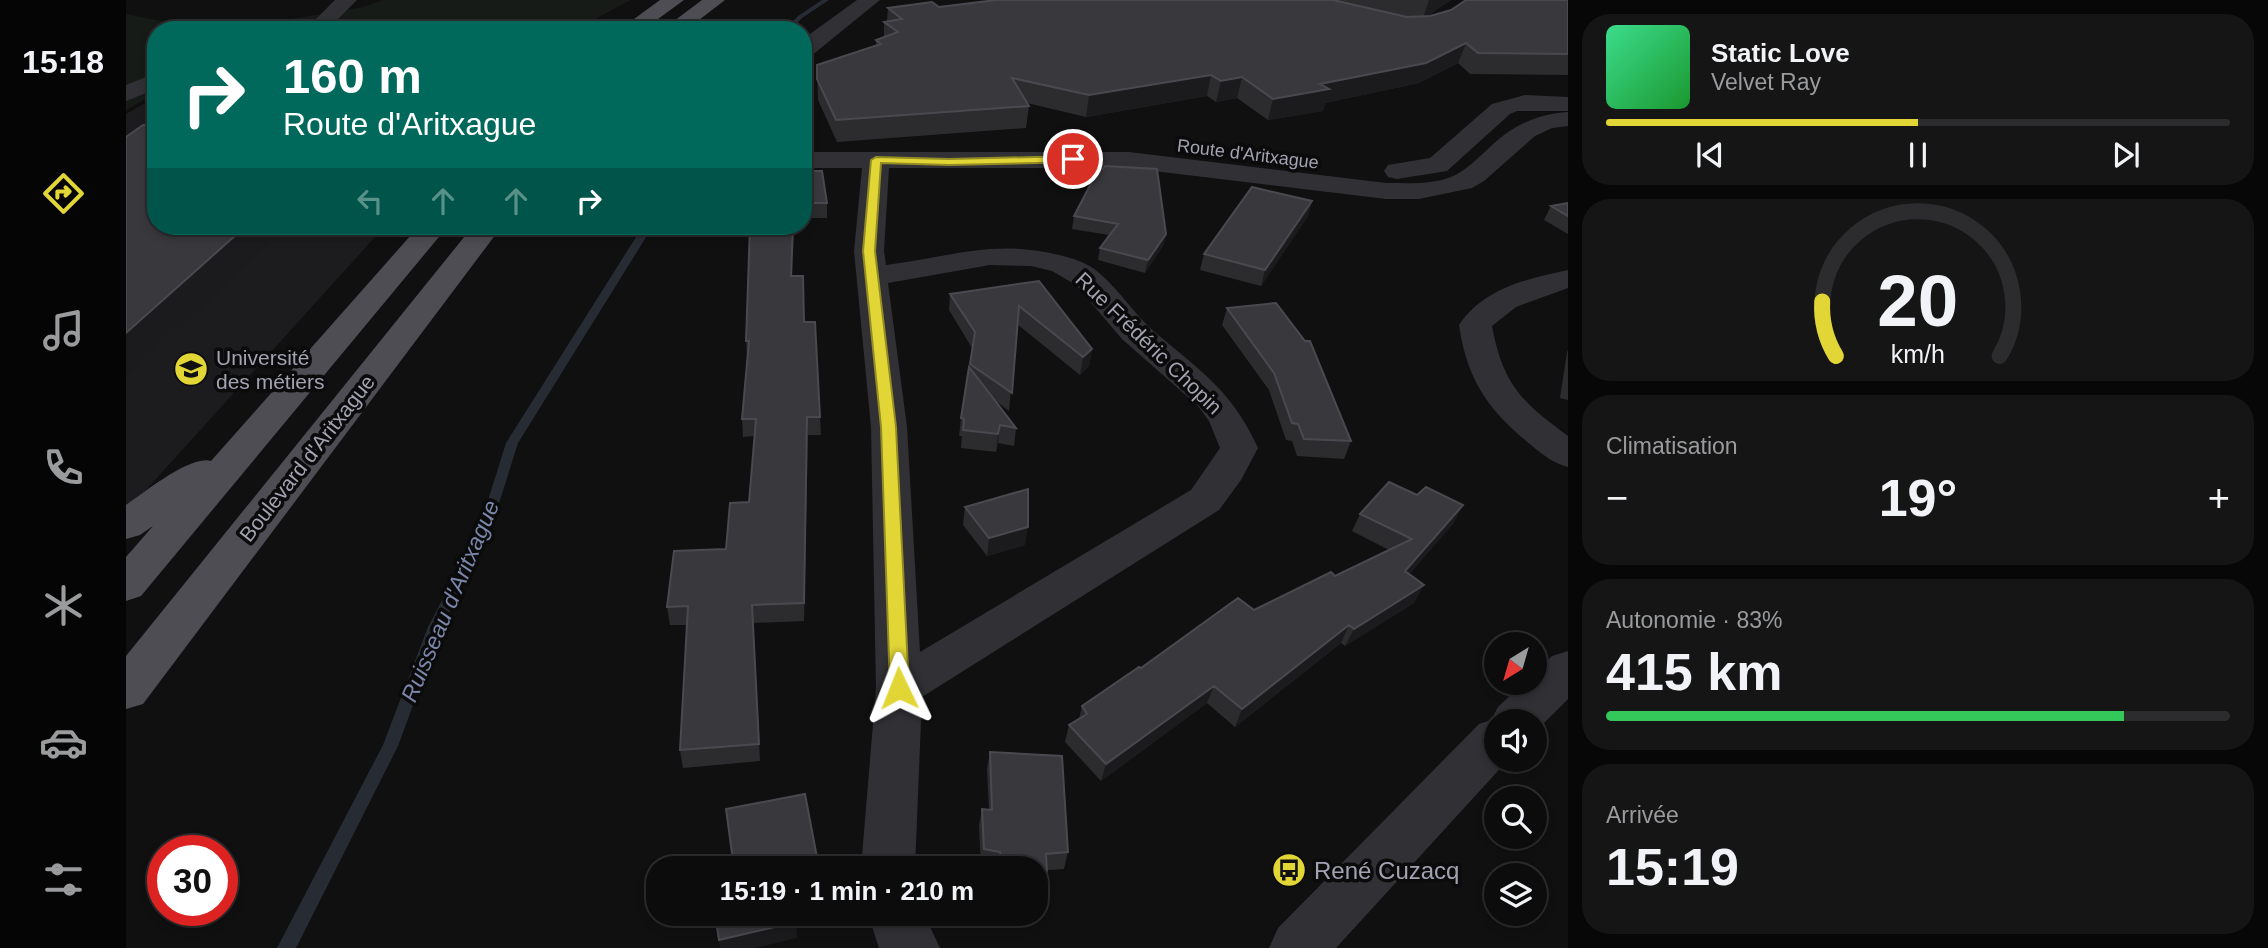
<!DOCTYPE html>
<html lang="fr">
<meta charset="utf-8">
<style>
:root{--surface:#0c0c0d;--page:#151516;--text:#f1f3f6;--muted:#9a9b9d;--line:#2c2c2e;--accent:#e2d636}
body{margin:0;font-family:Arial,sans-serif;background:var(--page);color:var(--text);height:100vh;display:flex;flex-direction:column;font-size:26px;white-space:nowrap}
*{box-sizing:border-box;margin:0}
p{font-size:23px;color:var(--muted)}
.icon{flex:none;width:38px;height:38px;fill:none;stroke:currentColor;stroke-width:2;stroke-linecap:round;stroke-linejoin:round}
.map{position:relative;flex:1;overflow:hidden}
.panel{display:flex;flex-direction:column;gap:14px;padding:14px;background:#070707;width:700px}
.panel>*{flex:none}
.hud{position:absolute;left:21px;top:21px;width:665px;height:214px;border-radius:28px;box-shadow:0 4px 10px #0003,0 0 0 2px var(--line);background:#00695c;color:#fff;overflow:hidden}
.needle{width:46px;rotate:217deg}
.tools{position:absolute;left:1358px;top:632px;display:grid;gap:14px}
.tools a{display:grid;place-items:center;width:63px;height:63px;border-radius:50%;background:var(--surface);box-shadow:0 4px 10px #0003,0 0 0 2px var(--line);font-size:35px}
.speed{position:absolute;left:21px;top:835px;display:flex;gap:14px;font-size:35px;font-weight:700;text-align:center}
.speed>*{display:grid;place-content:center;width:91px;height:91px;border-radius:50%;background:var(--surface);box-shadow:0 4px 10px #0003,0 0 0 2px var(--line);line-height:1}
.speed .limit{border:10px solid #d22;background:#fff;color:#111}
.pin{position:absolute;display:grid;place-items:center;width:60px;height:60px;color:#fff;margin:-30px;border:4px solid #fff;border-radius:50%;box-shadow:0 2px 7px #0007}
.me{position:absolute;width:77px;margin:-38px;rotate:358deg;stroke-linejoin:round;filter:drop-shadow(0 0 5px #0008)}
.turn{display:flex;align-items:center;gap:24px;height:147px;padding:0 21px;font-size:32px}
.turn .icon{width:91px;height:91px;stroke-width:2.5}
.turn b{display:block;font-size:49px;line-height:60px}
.lanes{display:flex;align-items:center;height:66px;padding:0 21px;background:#0003;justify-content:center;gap:35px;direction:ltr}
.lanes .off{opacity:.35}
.big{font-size:52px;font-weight:700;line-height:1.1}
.panel .tile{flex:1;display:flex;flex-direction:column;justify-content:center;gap:10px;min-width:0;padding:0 24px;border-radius:28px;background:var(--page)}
.panel .dial{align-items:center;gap:0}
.dial svg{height:182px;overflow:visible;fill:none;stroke:var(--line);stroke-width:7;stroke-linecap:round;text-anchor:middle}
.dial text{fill:var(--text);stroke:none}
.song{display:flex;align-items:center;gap:21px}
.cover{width:84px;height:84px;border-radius:10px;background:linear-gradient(135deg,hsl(150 70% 55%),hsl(130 70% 35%))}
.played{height:7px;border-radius:4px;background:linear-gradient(90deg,var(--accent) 50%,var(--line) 50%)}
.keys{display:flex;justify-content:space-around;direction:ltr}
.heat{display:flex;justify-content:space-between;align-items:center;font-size:38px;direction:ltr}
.charge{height:10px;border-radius:5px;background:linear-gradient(90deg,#34c759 83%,var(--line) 0)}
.trip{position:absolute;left:520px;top:856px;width:402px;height:70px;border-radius:28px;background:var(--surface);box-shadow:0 4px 10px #0003,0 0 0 2px var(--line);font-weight:700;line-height:70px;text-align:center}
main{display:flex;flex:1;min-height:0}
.menu{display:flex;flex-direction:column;width:126px;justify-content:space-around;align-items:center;background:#050505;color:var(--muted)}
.menu .icon{width:49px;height:49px}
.menu .on{color:var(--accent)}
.menu b{font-size:32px;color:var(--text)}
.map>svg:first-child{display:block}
.built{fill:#1c1c1e}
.green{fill:#161b18}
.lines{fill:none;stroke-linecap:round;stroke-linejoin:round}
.stream{fill:#272b33;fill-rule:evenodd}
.minor{fill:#313135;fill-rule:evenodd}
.major{fill:#4e4d54;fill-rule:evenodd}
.wall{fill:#2c2c2f}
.shaded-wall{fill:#1b1b1d}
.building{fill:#39393d;stroke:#49494f;stroke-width:2}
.route{fill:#e2d636;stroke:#938b23;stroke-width:2}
.labels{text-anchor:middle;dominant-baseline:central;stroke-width:7;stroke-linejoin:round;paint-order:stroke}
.far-street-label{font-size:18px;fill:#a2a2b1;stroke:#0b0b0c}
.street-label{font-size:21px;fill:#a2a2b1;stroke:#0b0b0c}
.poi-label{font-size:21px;fill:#a2a2b1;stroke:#0b0b0c;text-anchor:start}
.water-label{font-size:23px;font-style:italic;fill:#7b87aa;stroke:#0b0b0c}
.near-poi-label{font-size:24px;fill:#a2a2b1;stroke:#0b0b0c;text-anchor:start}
</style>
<main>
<nav class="menu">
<b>15:18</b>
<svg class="icon on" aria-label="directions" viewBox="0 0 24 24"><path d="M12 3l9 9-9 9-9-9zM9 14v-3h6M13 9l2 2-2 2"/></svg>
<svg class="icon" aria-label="music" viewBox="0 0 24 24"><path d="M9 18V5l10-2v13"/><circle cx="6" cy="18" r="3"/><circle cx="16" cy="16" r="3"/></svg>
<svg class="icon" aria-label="phone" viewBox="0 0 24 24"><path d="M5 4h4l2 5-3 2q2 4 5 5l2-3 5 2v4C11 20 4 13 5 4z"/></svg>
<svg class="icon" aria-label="climate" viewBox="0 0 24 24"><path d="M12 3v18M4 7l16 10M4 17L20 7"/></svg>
<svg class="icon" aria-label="car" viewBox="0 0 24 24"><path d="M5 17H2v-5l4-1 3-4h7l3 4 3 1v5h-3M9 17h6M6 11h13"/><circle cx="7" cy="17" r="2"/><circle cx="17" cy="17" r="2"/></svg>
<svg class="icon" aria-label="filters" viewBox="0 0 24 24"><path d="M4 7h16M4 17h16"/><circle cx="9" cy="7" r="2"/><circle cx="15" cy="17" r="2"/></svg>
</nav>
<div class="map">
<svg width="1442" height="948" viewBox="0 0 1442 948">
<rect width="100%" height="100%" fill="#101011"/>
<!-- built -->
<path class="built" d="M30 97V226H259L0 512V114Z"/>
<!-- green -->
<path class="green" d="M258 0H505L471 18 457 30H98L233 8Z
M0 14 80 30H30V93L0 110Z"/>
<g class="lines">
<!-- stream -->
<path class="stream" d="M696 0H703L676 18 665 30H658L672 16Z
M517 226H527L392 443 365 529 316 627 272 746 170 948H151L257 745 302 627 353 529 380 443Z"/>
<!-- minor -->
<path class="minor" d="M209 0H231L201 30H179Z
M731 0H754L685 56 677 58V39Z
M30 73V89L0 101V85Z
M1399 95 1442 97V111H1391L1384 114 1321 171 1271 179 1262 177 1258 171 1262 165 1304 158 1366 104Z
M1442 112V126L1426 128 1409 136 1358 181 1346 188 1293 199H1260L1003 168H763L758 251 760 265C823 257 870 239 933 255 946 258 962 263 972 272 994 290 1009 316 1031 334 1077 373 1106 391 1132 448L1115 480 1093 510 796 697 789 868H735L750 688 745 427 728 251 736 168H677V152H1003L1260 183C1281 183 1305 185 1325 177 1341 170 1352 158 1364 147 1387 125 1411 114 1442 112ZM864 265 905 266 926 271 950 285 996 339 1072 406 1083 421 1094 448 1065 490 794 652 781 427 762 283Z
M1442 270V288L1390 307 1366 326C1377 385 1396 402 1442 436V467C1427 463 1417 455 1405 445 1362 410 1341 380 1333 325 1358 288 1401 279 1442 270Z
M1442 651V699L1409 732V721H1370V760H1382L1210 948H1143L1152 928 1353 724 1365 720 1372 707 1398 682H1409V672L1426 656Z
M742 914H798L814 948H753Z"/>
<!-- major -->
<path class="major" d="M534 0H558L517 30H493Z
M576 0H599L560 30H536Z
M293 226H322L15 596 0 601V557L27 526 14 535 0 539V505C18 493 64 455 85 461Z
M347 226H376L17 704 0 709V656Z"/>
</g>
<!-- wall -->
<path class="wall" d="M870 0H1325L1301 16 1442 0V75L1344 74 1332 63 1293 83 1199 103 1197 111 1142 120 1111 98 1090 102 1081 96 960 117 901 103 903 106 900 128 711 142 692 100 691 65 750 46V40L758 37V22L761 21 762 8 813 7Z
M973 168 1040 234 1037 246 1019 273 972 260 974 248 983 235 946 229 948 216Z
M677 171 701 203V218H677Z
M1186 201 1182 216 1135 286 1074 270 1078 254Z
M1442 203V234L1418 220 1425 206Z
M668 226 666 276 678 322 694 417 695 435H682L678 621 627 623 634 761 557 768 554 750 561 625H544L541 607 600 549 623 502 629 436 617 437 616 419 621 357 620 341Z
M913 281 966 349 963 366 954 375 891 324 883 411 870 401 890 428 888 446 872 443 870 452 835 448 836 436H833L835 418 846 348 823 310 824 294Z
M1101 308 1225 441 1218 459 1171 456 1166 441 1160 440 1143 390 1096 325Z
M1442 350V400L1434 398 1441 352Z
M839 507 899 545 861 556 837 525Z
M1234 514 1328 523 1283 574 1288 603 1219 646 1215 643 1109 727 1081 703 975 781 939 742 943 725 953 719 956 706 1015 668 1128 610 1209 576 1263 550 1226 531Z
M864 752 942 852 938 869 921 870 918 888H910V868H869L855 865 853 826 856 809 863 810 861 769Z"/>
<!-- shaded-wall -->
<path class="shaded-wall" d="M1303 0H1325L1297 18Z
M1340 43 1332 63 1293 83 1199 103 1197 111 1142 120 1147 99Z
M1085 75 1081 96 960 117 963 95Z
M1116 77 1111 98 1090 102 1095 81Z
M1186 201 1182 216 1135 286 1139 270Z
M120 226H161L0 377V333Z
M667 226H668L666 292 665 276Z
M1040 234 1037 246 1019 273 1022 260Z
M966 349 963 366 954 375 957 357Z
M681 417 682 435 678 621V603Z
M874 425 872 443 870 452 872 434Z
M1337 505 1328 523 1270 588 1279 571Z
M902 527 899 545 861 556 863 538Z
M1298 585 1288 603 1219 646 1228 629Z
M1223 625 1215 643 1109 727 1116 709Z
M1088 686 1081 703 975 781 980 764Z
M670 922 671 938 629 948H594L593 940Z"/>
<!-- building -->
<path class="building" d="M870 0H1207L1281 17 1304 16 1325 10 1340 0H1442V54L1352 53 1340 43 1300 63 1194 84 1203 89 1147 99 1116 77 1095 81 1085 75 963 95 886 78 903 106 710 120 691 79V65L755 44 750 40 772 32 758 22 776 19 762 8 806 2 813 7Z
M17 125 30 126V226H120L0 333V137Z
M979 166 1031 169 1040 234 1022 260 974 248 992 224 948 216 973 168 977 169Z
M677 171H696L701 203H677Z
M1126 187 1186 201 1139 270 1078 254Z
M1442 203V216L1425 206Z
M624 226H667L665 276H677L678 322H689L694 417H681L678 603 626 605 633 744 554 750 562 606 541 607 548 551 600 549 604 503 623 502 630 419H616L623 341H620Z
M913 281 966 349 957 357 893 306 886 393 844 364 849 332 824 294Z
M1150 303 1179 341H1184L1225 441 1178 439 1172 424 1166 423 1148 373 1101 308Z
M843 367 864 394 890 428 874 425 872 434 837 430 838 419 835 418Z
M1263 482 1291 495 1300 487 1337 505 1279 571 1298 585 1228 629 1223 625 1116 709 1088 686 980 764 943 725 961 714 956 706 1013 667 1015 668 1112 598 1128 610 1205 572 1209 576 1286 539 1234 514Z
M902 489V527L863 538 839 507Z
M864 752 936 756 942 852 920 854 921 873 910 872V868H875L874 852 858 849 856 809 866 810Z
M679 794 693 868H608L600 809Z
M589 914H668L670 922 593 940Z"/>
<!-- route -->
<path class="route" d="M947 156 951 157V162L823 165 755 163 749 251 770 427 783 688 780 694 773 696 766 694 764 688 755 427 737 251 745 160 750 157 823 159Z"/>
<!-- icons -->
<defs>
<g id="university-disc" transform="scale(1.75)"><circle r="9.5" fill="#e2d636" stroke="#0b0b0c"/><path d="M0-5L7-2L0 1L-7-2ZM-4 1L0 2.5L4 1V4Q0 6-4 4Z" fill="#111"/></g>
<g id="bus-disc" transform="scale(1.75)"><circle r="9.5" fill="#e2d636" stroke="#0b0b0c"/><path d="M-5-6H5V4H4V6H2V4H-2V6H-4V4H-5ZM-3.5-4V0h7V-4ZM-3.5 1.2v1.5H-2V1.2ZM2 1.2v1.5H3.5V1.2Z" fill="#111"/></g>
</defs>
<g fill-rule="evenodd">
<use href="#university-disc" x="65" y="369"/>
<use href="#bus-disc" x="1163" y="870"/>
</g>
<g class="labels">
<!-- far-street labels -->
<g class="far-street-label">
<text transform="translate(1122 154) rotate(7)">Route d'Aritxague</text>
</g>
<!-- street labels -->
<g class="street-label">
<text transform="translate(1023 343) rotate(44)">Rue Frédéric Chopin</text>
<text transform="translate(181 458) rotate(-52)">Boulevard d'Aritxague</text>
</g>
<!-- poi labels -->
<g class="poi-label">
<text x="90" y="357">Université<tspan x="90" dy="24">des métiers</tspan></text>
</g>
<!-- water labels -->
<g class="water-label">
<text transform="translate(324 601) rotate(-67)">Ruisseau d'Aritxague</text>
</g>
<!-- near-poi labels -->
<g class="near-poi-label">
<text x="1188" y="870">René Cuzacq</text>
</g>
</g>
</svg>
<div class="tools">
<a><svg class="needle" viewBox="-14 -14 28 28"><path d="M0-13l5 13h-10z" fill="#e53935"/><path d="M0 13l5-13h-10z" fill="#9a9b9d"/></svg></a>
<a><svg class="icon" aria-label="sound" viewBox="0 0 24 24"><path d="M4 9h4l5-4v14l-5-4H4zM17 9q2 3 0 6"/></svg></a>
<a><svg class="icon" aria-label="search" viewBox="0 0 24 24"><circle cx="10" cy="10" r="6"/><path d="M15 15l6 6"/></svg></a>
<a><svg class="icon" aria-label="layers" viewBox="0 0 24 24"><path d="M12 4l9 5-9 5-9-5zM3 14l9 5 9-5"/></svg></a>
</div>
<div class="speed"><div class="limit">30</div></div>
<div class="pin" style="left:947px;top:159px;background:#d93025"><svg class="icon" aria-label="arrive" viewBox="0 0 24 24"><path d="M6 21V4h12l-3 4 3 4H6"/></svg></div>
<svg class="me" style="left:773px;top:688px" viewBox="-20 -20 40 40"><path d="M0-17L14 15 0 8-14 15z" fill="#e2d636" stroke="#fff" stroke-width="4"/></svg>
<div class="trip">15:19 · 1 min · 210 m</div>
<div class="hud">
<div class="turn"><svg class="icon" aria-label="right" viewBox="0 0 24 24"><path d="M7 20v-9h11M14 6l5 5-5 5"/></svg><div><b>160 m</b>Route d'Aritxague</div></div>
<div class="lanes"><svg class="icon off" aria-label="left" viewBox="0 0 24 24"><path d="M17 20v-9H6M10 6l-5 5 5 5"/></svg><svg class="icon off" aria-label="ahead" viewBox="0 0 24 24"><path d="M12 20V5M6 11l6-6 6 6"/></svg><svg class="icon off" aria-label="ahead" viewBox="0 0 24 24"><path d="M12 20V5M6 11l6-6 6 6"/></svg><svg class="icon" aria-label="right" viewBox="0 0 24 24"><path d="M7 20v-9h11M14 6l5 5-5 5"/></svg></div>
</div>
</div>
<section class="panel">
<div class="tile">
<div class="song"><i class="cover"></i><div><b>Static Love</b><p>Velvet Ray</p></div></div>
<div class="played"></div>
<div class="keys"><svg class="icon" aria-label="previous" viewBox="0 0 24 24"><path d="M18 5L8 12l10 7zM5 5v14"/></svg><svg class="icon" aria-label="pause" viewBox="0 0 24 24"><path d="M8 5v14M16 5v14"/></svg><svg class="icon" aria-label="next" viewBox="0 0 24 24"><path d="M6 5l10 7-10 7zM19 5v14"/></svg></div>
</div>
<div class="tile dial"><svg viewBox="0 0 100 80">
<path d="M14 69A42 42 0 1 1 86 69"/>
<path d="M14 69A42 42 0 0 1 8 45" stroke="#e2d636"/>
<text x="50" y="56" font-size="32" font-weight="700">20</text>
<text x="50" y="72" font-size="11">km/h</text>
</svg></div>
<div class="tile"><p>Climatisation</p>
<div class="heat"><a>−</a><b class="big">19°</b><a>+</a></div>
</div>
<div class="tile"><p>Autonomie · 83%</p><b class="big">415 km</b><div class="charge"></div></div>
<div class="tile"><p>Arrivée</p><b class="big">15:19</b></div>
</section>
</main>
